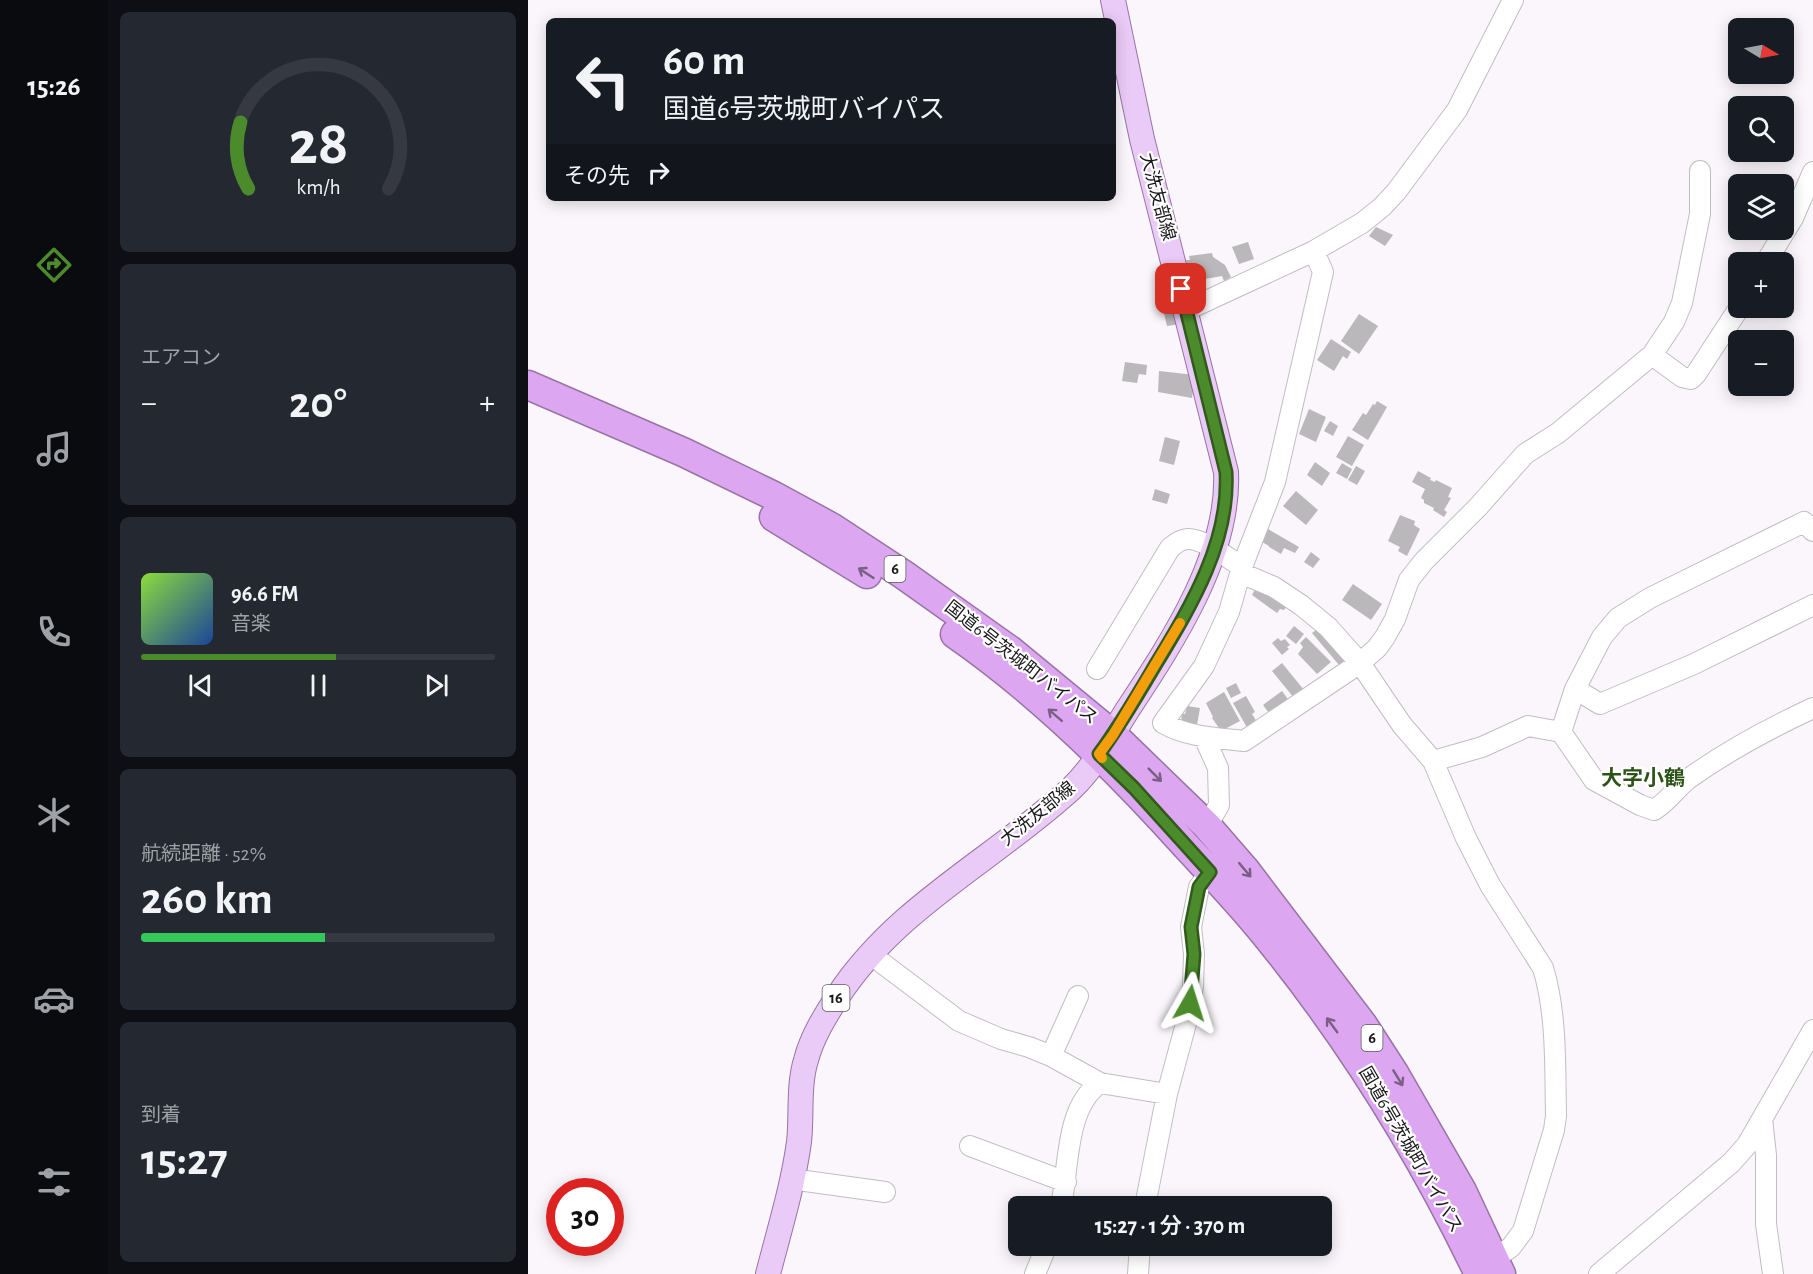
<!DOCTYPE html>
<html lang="ja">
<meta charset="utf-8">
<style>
:root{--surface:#171b24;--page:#242831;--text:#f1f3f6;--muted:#9ea1a6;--line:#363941;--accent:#4c8b2b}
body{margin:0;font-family:"Alegreya Sans","Noto Sans JP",sans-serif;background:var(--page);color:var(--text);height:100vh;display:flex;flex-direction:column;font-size:22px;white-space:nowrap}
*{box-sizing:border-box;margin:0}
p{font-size:20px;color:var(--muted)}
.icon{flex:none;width:33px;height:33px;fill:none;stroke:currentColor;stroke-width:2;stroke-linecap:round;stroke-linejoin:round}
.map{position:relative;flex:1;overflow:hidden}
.drawer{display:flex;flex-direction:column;gap:12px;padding:12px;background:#0d0f14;width:420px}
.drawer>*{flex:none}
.hud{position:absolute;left:18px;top:18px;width:570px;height:183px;border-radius:9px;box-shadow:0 3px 15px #0003;background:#171b24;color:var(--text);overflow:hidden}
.needle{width:39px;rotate:100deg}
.buttons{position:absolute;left:1200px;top:18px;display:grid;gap:12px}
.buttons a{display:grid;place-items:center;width:66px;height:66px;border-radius:9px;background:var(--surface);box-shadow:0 3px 15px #0003;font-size:30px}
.speed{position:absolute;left:18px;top:1178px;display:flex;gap:12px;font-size:30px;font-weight:700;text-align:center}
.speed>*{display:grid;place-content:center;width:78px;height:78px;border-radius:50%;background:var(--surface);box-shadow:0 3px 15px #0003;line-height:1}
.speed .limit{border:9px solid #d22;background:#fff;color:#111}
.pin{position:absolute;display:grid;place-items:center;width:51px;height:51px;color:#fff;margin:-26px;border-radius:12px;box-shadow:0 3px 9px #0006}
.me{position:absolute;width:66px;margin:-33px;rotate:6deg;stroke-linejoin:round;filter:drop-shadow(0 0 4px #0008)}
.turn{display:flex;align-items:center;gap:21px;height:126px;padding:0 18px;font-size:27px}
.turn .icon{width:78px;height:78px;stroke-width:2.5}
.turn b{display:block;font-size:42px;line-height:51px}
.then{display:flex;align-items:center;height:57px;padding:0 18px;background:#0003;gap:12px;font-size:22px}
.big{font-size:45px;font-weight:600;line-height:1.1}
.drawer .card{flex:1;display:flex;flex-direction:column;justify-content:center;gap:9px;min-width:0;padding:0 21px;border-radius:9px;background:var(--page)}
.drawer .dial{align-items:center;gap:0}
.dial svg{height:156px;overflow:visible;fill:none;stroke:var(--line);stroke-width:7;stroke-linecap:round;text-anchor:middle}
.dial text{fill:var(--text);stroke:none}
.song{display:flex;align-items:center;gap:18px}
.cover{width:72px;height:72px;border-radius:9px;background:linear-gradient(135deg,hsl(90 70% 55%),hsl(220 70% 35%))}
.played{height:6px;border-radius:3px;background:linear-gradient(90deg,var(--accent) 55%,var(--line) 55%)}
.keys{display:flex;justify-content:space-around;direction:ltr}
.heat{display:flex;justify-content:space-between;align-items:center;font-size:33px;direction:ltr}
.charge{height:9px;border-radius:4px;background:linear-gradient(90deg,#34c759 52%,var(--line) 0)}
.trip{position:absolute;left:480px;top:1196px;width:324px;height:60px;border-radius:9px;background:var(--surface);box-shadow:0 3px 15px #0003;font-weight:600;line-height:60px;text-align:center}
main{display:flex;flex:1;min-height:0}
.tabs{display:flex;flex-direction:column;width:108px;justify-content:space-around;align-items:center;background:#090b0e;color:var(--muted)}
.tabs .icon{width:42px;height:42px}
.tabs .active{color:var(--accent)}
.tabs b{font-size:27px;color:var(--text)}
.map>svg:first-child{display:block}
.building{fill:#bbb8bc}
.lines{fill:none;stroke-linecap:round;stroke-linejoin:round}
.minor-casing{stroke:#c1bec2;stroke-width:22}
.major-casing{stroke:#9874a5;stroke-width:26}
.highway-casing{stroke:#9874a5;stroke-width:31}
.minor{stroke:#fff;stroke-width:20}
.major{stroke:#eacaf6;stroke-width:24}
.highway{stroke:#dca6f0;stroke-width:28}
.oneway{stroke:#7a5f85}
.route-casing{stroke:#315a1c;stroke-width:15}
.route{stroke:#4c8b2b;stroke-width:10}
.slow{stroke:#f59e0b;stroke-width:10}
.labels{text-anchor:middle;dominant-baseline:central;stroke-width:4.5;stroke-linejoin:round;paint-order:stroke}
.shield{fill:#fff;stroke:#5e5d5f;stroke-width:1.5}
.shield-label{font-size:16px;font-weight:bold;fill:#19181a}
.street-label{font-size:18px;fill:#19181a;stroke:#fff}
.quarter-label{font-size:21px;font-weight:bold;fill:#2d5418;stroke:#fff}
</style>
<main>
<nav class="tabs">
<b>15:26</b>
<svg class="icon active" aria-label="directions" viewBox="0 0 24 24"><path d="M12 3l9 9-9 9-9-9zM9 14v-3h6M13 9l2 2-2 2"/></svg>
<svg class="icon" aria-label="music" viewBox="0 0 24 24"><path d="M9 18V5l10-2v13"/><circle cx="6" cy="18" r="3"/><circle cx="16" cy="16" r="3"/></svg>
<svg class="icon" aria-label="phone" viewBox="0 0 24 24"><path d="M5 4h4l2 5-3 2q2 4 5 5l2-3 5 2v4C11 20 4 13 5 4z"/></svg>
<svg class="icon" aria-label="climate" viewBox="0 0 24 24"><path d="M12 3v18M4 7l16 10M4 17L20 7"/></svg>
<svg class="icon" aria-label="car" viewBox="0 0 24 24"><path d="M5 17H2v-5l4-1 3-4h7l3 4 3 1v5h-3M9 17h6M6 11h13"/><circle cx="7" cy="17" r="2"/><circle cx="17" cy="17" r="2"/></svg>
<svg class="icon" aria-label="filters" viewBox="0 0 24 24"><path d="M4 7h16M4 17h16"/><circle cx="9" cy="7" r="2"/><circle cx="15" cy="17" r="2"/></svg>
</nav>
<section class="drawer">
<div class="card dial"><svg viewBox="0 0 100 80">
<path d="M14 69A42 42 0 1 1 86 69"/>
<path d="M14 69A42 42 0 0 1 10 35" stroke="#4c8b2b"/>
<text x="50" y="56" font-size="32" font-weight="700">28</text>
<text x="50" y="72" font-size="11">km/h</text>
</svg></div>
<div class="card"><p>エアコン</p>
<div class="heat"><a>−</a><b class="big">20°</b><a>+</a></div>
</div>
<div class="card">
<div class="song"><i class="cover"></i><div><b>96.6 FM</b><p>音楽</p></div></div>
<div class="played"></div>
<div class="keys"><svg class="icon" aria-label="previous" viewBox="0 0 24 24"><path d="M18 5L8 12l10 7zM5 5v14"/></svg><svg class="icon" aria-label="pause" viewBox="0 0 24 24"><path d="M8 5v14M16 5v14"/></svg><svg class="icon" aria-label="next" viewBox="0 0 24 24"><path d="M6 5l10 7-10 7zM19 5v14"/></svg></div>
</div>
<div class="card"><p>航続距離 · 52%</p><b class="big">260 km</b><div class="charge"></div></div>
<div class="card"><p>到着</p><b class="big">15:27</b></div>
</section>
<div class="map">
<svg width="1285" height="1274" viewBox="0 0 1285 1274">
<rect width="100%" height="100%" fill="#faf6fb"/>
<!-- building -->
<path class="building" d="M848 227 865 235 857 246 841 236Z
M720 242 726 259 711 264 704 247Z
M684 253 685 257 697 265 703 277 696 281 694 276 677 279 676 274 661 275 658 260H662L661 256Z
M638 301H646L653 324 639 326 634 305 638 304Z
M831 314 850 326 831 354 813 341Z
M803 339 823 352 819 359 815 356 806 371 789 360Z
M597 362 619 365 618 375 611 374 609 383 594 381Z
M631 371 667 375 664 398 630 392Z
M849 401 859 407 840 440 824 430 835 413 838 415 845 404 847 405Z
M781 409 798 417 788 442 771 434Z
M802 421 810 426 805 436 796 431Z
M820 436 836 445 824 466 808 457Z
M637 437 652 441 646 465 631 461Z
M787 462 802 473 794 486 779 475Z
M814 463 824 469 819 479 808 473Z
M828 466 837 471 829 485 820 480Z
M890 471 903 478 902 480 907 482 908 480 924 488 920 497 923 498 916 510 919 512 916 517 905 510 906 508 896 503V500L893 498 897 489 884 482Z
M627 489 642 494 639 504 624 500Z
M768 491 790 510 778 525 755 506Z
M872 515 887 521 886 525 892 529 879 556 870 551 872 547 860 541Z
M740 529 771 547 767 553 756 548 753 554 741 547V546L734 542Z
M783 552 792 559 785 568 776 562Z
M825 584 854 604 843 620 814 600Z
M729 585 760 605 756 610 752 609 749 613 724 595Z
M766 626 776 634 768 644 758 636Z
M792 627 822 657 811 665 784 633Z
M778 637 803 662 789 674 770 654 775 647 772 643Z
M750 638 753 641 757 639 762 645 759 647 761 649 754 655 744 643Z
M754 663 776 690 766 698 744 671Z
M708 683 713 693 703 698 698 688Z
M754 691 762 702 743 716 735 705Z
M696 692 712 721 693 731 684 718 685 717 678 703Z
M718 696 727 712 724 714 729 722 721 731 705 703Z
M659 706 672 708 669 725 653 722 654 714H657Z"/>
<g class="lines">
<!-- minor casing -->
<g class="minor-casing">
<path id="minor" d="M786 251 795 272 747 482 714 567 701 612 676 666 635 723C659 737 689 738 716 741L832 663 849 648 857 637 867 619 881 580 896 561 950 507 997 454 1030 433 1124 355 1146 322 1154 303 1172 214V171
M1238 262 1265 218 1285 172
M659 310 786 251 834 223 854 207 868 192 929 110 985 0
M1124 355 1154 377 1163 379 1168 374 1211 308
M713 573 746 587 773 605 800 627 832 663 874 725 905 761 938 838 962 885 1015 968C1029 1014 1027 1067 1028 1116L1026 1130 995 1231 983 1247 956 1266
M569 669 642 548C646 545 650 541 655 540 671 534 701 559 714 567
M1047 689 1072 704 1166 664 1285 605
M1033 732 1047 689 1074 637 1090 618 1122 598 1276 522 1285 531
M676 737 690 768 691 805 679 826
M905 761 954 747 1000 726 1033 732 1066 780 1112 805 1126 810C1141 801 1147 789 1160 779 1199 751 1242 728 1285 708
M342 954 431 1021 473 1039 501 1047 523 1056 572 1083 639 1094
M523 1056 550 996
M1234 1119 1238 1155V1224L1245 1274
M442 1146 538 1182
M263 1179 357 1192
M533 1206C541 1168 537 1107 572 1083
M617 1206 639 1094 659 1020 665 986 666 954 663 927 671 887 682 872
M507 1274 519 1245
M610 1274 612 1245
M1071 1274 1203 1163 1219 1145 1285 1030"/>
</g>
<!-- major casing -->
<g class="major-casing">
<path id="major" d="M240 1274C251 1231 265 1186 271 1142 274 1115 270 1086 278 1060 284 1037 297 1016 310 996 369 906 467 859 544 788 567 766 583 736 600 709 644 642 702 555 698 472L614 139 585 0"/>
</g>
<!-- highway casing -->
<g class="highway-casing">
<path id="highway" d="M0 385 155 452 246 496 303 527 376 575 483 651 585 735 679 826 718 871 835 1025 866 1073 934 1191 973 1274
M246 517 339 574
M427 634C512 693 588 768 657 845 684 874 711 902 736 933 821 1037 893 1153 951 1274"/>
</g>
<!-- minor -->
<use href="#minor" class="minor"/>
<!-- major -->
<use href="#major" class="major"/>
<!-- highway -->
<use href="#highway" class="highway"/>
</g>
<!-- one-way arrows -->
<defs><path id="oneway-shaft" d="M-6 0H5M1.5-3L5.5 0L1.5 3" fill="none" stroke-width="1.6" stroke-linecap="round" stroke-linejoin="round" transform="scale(1.5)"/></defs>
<g class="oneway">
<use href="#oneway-shaft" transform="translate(338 573) rotate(-147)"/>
<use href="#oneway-shaft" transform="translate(527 715) rotate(-139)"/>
<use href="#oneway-shaft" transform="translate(627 775) rotate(45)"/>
<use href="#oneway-shaft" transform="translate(717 870) rotate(50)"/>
<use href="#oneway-shaft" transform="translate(804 1025) rotate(-126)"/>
<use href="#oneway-shaft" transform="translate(870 1078) rotate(59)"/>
</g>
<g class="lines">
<!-- route casing -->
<g class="route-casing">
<path id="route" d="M653 289 698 472C702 544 661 609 625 669 608 698 591 727 571 754L606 788 682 872 671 887 663 927 666 954 662 1003"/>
</g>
<!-- route -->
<use href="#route" class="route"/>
<!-- slow -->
<path class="slow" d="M574 758 571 754 585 735 652 623"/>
</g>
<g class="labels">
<!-- shield labels -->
<g class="shield">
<rect x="356.5" y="556" width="21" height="26" rx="4.5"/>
<rect x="294.5" y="985" width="27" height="26" rx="4.5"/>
<rect x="833.5" y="1025" width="21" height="26" rx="4.5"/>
</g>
<g class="shield-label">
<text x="367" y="569">6</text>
<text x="308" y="998">16</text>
<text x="844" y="1038">6</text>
</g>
<!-- street labels -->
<g class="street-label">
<text transform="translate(629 197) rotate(75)">大洗友部線</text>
<text transform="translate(493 663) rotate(38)">国道6号茨城町バイパス</text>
<text transform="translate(510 814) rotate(-39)">大洗友部線</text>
<text transform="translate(882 1150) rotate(60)">国道6号茨城町バイパス</text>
</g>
<!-- quarter labels -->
<g class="quarter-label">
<text x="1115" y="778">大字小鶴</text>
</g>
</g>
</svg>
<div class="buttons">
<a><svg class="needle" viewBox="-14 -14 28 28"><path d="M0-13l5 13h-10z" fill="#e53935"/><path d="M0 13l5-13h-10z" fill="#9ea1a6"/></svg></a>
<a><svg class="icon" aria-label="search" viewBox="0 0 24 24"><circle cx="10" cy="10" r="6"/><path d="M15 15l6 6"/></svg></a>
<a><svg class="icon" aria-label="layers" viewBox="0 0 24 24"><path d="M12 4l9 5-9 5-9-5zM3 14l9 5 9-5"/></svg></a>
<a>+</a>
<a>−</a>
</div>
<div class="speed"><div class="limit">30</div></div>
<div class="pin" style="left:653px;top:289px;background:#d93025"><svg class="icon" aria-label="arrive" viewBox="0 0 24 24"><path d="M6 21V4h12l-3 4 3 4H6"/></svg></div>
<svg class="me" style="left:662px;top:1003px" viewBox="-20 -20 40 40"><path d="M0-17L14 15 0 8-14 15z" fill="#4c8b2b" stroke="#fff" stroke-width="4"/></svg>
<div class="trip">15:27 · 1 分 · 370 m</div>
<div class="hud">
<div class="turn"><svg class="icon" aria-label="left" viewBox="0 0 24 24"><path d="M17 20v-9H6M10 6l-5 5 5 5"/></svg><div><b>60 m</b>国道6号茨城町バイパス</div></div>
<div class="then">その先<svg class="icon" aria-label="right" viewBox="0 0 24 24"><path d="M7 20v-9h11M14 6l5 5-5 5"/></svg></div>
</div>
</div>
</main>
